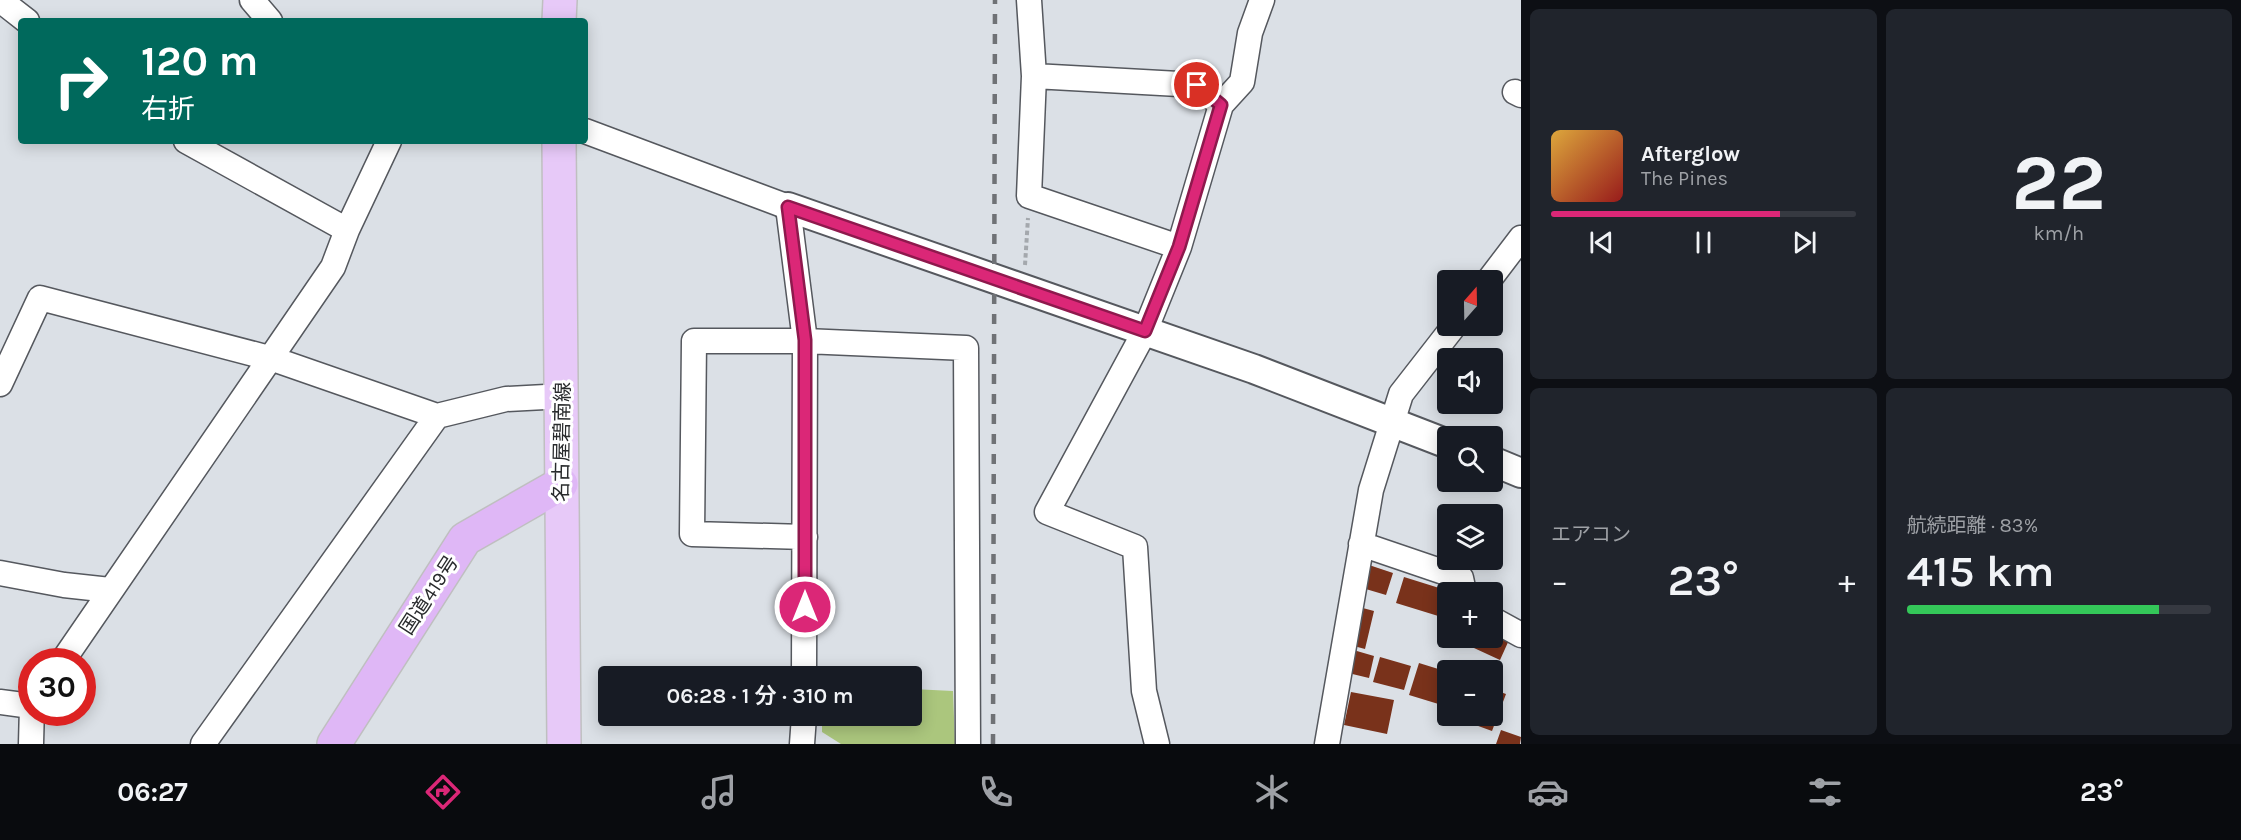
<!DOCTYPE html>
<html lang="ja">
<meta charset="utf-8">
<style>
:root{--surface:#171b24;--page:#20242c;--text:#f1f3f6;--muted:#9ea1a6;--line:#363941;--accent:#db2777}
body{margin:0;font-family:Karla,"Noto Sans JP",sans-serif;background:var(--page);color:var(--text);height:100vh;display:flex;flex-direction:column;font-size:22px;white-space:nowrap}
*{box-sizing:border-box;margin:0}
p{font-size:20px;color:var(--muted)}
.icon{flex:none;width:33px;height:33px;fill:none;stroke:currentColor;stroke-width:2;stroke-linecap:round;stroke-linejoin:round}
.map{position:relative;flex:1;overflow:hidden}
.sheet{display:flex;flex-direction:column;gap:9px;padding:9px;background:#0d0f14;width:720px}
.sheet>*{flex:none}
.top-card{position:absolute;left:18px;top:18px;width:570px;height:126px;border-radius:6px;box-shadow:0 3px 15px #0003;background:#00695c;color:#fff;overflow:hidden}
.needle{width:39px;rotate:20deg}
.fabs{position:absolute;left:1437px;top:270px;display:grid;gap:12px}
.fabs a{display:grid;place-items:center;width:66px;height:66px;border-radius:6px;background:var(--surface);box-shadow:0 3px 15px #0003;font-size:30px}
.speed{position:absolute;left:18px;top:648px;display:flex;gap:12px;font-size:30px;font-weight:700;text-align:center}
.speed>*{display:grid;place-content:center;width:78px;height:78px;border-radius:50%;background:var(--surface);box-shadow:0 3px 15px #0003;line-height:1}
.speed .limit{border:9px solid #d22;background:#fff;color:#111}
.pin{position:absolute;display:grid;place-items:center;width:51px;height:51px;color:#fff;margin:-26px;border:3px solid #fff;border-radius:50%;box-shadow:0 2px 6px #0007}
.me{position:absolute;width:66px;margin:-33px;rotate:0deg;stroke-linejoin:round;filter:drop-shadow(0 0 4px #0008)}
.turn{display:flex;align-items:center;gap:21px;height:126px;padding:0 24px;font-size:27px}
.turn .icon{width:78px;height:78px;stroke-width:2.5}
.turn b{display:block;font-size:42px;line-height:51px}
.big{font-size:45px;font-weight:600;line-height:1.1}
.sheet .card{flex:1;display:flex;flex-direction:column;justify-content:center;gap:9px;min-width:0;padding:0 21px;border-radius:9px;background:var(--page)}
.sheet .dial{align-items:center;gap:0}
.dial b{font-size:78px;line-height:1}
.song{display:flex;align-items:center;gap:18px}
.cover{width:72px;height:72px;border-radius:9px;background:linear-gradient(135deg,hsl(40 70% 55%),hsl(0 70% 35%))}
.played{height:6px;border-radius:3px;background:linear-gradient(90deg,var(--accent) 75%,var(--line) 75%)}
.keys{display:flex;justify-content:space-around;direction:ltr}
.heat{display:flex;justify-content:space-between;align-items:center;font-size:33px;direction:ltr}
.charge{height:9px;border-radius:4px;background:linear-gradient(90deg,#34c759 83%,var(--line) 0)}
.sheet .tiles{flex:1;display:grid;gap:9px;grid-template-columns:repeat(2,1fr)}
.trip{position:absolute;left:598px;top:666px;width:324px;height:60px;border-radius:6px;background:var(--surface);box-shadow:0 3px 15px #0003;font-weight:600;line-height:60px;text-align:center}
.tab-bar{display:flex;height:96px;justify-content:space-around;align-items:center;background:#090b0e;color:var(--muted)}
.tab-bar .icon{width:42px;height:42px}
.tab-bar .selected{color:var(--accent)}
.tab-bar b{font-size:27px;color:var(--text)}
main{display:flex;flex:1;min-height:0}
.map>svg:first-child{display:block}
.green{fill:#abc67d}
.building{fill:#79321b}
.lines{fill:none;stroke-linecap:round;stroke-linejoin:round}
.minor-casing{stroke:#55585e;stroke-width:27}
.tertiary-casing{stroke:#55585e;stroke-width:32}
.primary-casing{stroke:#bfbfc0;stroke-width:36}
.trunk-casing{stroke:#bfbfc0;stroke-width:36}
.path{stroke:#a4a8ad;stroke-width:4;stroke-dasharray:4.5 3;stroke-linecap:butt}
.minor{stroke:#fff;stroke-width:24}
.tertiary{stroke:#fff;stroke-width:28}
.primary{stroke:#e7c9f8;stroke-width:33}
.trunk{stroke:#dfb7f6;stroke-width:33}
.rail{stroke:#6f7276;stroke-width:4.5;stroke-dasharray:10 10;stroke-linecap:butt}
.route-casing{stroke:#8e194d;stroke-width:15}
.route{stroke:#db2777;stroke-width:10}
.labels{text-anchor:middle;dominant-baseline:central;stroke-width:6;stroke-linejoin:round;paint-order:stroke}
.street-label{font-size:20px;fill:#292b2d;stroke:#fff}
</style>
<main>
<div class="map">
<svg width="1521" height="744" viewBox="0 0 1521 744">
<rect width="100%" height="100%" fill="#dbe0e6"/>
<!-- green -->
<path class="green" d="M912 689 953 691 955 744H841L822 732V716H912Z"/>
<!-- building -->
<path class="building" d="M1366 564 1393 573 1386 595 1359 587Z
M1404 577 1452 592H1448V619L1396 603Z
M1359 607 1374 611 1365 649 1350 645Z
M1492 633 1509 640 1500 660 1461 642 1463 638H1492Z
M1350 649 1374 656 1369 678 1344 672Z
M1380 657 1411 666 1404 690 1373 682Z
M1419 663 1448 672 1445 706 1409 695Z
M1492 689 1506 694 1492 731 1459 719 1461 716H1492Z
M1351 692 1394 700 1387 734 1344 725Z
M1501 730 1521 737 1520 744H1496Z"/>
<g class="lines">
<!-- minor casing -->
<g class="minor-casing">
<path id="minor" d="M0 0 27 21
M252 0 270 21
M1029 0 1034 76
M1515 92 1521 95
M1221 105 1242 82 1250 33 1262 0
M585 131 788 207 805 341H694L692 534 805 537
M186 141 347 230
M1489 280 1521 238
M0 384 40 298 273 359 437 416 506 399 564 396
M1361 544 1461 578 1464 592
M0 573 64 585 110 590
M1492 619 1521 635
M62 662 333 267 347 230 389 141
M804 676 805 341 966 348 968 744
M0 702 31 706
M31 744 32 706
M203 744 437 416
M802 744 804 716
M1157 744 1144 691 1135 547 1047 512 1145 331 1179 247 1221 105 1197 85 1034 76 1029 196 1179 247
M1327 744 1371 490 1401 394 1454 326"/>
</g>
<!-- tertiary casing -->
<g class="tertiary-casing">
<path id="tertiary" d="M788 207 1254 369 1448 444
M1492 461 1521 473"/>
</g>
<!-- primary casing -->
<g class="primary-casing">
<path id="primary" d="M559 21 560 0
M559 141C562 342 561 543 564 744"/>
</g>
<!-- trunk casing -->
<g class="trunk-casing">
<path id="trunk" d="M334 744 465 539 561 484"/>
</g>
<!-- path -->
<path class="path" d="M1025 265 1028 218"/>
<!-- minor -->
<use href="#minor" class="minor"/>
<!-- tertiary -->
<use href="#tertiary" class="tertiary"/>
<!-- primary -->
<use href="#primary" class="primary"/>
<!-- trunk -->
<use href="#trunk" class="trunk"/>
<!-- rail -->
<path class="rail" d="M993 744 995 0"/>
</g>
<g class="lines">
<!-- route casing -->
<g class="route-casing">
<path id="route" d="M805 607V340L788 207 1145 331 1179 247 1221 105 1197 85"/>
</g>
<!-- route -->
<use href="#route" class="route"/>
</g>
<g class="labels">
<!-- street labels -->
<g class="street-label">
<text transform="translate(562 442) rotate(-89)">名古屋碧南線</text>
<text transform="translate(429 595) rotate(-57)">国道419号</text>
</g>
</g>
</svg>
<div class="fabs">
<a><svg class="needle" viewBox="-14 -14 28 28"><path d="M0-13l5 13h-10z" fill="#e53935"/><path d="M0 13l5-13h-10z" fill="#9ea1a6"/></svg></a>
<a><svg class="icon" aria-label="sound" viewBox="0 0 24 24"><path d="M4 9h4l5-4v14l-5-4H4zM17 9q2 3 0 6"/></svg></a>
<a><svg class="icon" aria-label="search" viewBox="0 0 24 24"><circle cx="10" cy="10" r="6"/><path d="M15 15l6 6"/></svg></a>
<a><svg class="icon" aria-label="layers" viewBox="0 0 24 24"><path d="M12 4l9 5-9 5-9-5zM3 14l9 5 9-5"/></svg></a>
<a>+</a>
<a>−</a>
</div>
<div class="speed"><div class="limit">30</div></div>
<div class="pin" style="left:1197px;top:85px;background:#d93025"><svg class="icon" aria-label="arrive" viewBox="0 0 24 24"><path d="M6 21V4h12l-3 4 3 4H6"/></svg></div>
<svg class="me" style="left:805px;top:607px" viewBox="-20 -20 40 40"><circle r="17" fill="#db2777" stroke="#fff" stroke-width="3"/><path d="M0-11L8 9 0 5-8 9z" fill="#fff"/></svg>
<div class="trip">06:28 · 1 分 · 310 m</div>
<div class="top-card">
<div class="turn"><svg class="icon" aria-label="right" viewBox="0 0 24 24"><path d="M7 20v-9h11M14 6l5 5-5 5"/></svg><div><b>120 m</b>右折</div></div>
</div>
</div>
<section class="sheet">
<div class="tiles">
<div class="card">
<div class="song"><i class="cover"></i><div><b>Afterglow</b><p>The Pines</p></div></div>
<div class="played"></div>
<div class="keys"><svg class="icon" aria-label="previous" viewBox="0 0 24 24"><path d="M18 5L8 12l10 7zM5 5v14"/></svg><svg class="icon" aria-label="pause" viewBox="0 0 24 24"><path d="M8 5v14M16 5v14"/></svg><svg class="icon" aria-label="next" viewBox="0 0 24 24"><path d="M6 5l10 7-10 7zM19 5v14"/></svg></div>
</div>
<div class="card dial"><b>22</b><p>km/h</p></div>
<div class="card"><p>エアコン</p>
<div class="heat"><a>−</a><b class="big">23°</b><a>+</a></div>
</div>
<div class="card"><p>航続距離 · 83%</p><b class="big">415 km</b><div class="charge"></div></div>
</div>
</section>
</main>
<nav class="tab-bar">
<b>06:27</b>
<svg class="icon selected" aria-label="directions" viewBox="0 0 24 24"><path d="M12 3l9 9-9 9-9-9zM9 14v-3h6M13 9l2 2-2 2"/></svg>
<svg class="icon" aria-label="music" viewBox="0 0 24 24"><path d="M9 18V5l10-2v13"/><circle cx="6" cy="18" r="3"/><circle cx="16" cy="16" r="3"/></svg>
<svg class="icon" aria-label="phone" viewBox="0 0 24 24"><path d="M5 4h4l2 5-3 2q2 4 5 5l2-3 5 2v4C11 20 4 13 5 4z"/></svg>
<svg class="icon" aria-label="climate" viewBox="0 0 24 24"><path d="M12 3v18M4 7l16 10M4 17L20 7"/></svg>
<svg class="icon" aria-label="car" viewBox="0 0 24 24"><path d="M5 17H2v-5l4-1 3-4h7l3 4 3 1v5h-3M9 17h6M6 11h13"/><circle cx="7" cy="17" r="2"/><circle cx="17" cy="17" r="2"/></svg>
<svg class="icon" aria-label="filters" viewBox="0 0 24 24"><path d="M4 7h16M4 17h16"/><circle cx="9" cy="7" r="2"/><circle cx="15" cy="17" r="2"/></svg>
<b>23°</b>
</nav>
